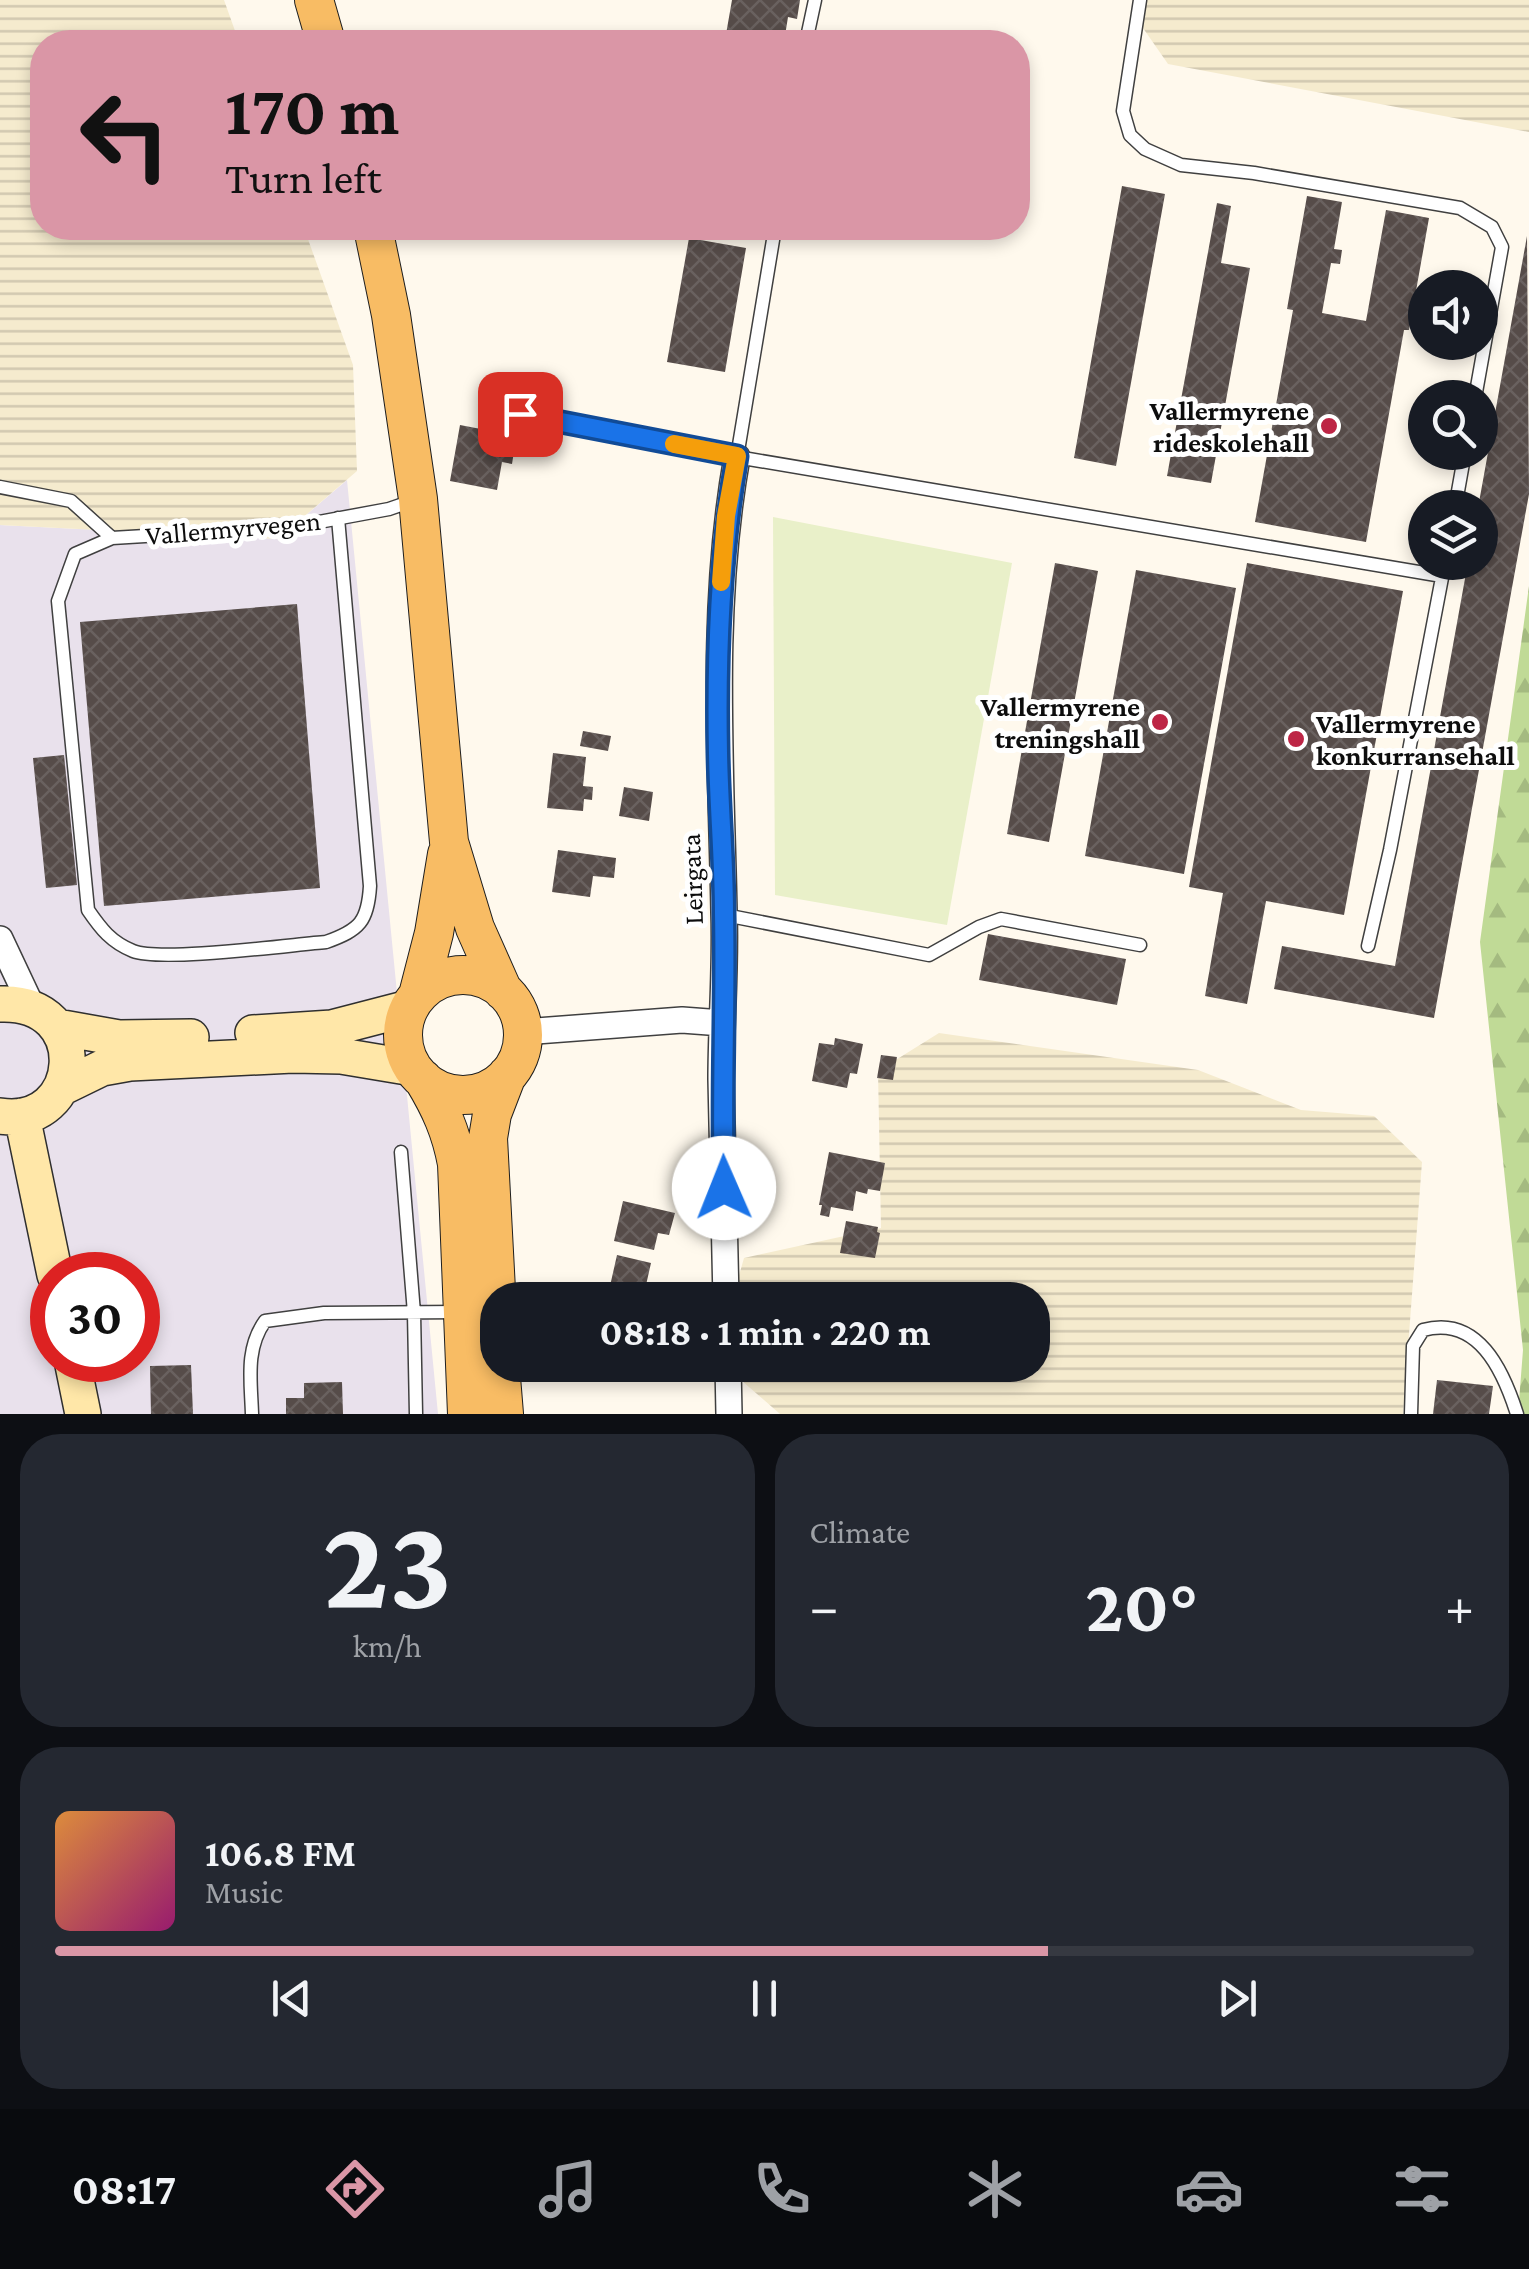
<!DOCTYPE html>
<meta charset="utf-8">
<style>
:root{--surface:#171b24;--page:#242831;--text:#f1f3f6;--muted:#9ea1a6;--line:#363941;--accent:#da96a6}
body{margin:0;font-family:"Crimson Pro",serif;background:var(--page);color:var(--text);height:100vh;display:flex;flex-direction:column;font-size:38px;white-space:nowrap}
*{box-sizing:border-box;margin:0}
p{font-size:32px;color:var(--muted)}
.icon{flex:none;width:55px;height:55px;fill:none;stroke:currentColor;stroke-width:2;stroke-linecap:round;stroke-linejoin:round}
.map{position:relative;height:1414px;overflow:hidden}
.side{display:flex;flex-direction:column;gap:20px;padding:20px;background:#0d0f14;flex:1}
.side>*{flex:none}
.guide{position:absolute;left:30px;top:30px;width:1000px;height:210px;border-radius:40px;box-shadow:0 5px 15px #0003;background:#da96a6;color:#111;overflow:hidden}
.fabs{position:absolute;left:1408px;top:270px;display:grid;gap:20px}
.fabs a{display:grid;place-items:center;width:90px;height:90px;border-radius:50%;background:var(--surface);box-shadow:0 5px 15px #0003;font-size:50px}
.speed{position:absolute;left:30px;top:1252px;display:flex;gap:20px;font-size:50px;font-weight:700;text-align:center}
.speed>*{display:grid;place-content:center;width:130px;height:130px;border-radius:50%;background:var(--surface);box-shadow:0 5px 15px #0003;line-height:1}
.speed .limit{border:15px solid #d22;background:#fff;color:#111}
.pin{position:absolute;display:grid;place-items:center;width:85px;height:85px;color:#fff;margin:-42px;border-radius:20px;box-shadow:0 5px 15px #0006}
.me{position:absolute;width:110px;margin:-55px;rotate:359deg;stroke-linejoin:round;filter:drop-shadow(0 0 8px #0008)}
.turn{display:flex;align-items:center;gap:35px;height:210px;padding:0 30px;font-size:45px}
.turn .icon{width:130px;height:130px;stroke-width:2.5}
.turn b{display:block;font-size:70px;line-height:85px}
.big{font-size:75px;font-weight:700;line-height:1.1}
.side .tile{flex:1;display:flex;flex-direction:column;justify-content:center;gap:15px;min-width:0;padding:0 35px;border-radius:40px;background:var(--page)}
.side .dial{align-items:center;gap:0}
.dial b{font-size:130px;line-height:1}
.song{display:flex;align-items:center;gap:30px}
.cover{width:120px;height:120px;border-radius:15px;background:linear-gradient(135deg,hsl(30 70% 55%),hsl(320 70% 35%))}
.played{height:10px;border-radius:5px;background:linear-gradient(90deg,var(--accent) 70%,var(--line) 70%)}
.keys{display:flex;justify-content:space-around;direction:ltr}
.heat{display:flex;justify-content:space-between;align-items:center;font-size:55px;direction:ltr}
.side .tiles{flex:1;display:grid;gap:20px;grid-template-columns:1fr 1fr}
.tile:last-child{grid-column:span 2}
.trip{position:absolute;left:480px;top:1282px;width:570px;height:100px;border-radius:40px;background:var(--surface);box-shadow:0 5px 15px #0003;font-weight:700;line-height:100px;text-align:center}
.tabs{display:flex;height:160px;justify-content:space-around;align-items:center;background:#090b0e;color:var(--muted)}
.tabs .icon{width:70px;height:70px}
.tabs .selected{color:var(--accent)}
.tabs b{font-size:45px;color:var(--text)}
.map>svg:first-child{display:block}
.industrial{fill:#e9e1ec;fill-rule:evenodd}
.farmland{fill:url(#farmland-rules)}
.forest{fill:url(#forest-firs)}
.pitch{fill:#e9f0c9}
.building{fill:url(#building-cross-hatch)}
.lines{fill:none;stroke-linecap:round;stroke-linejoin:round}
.lane-casing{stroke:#404040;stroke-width:15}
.street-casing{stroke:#404040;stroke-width:28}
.secondary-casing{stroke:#2f2f2f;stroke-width:38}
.primary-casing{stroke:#1e1e1e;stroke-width:40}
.lane{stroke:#fff;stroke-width:12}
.street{stroke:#fff;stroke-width:25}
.secondary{stroke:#ffe7a8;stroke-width:35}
.primary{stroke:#f8bc64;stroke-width:38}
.route-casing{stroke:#114b97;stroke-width:25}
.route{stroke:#1a73e8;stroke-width:18}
.slow{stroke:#f59e0b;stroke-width:18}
.poi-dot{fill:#bd2545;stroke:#fff;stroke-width:4}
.labels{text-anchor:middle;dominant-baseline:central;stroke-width:10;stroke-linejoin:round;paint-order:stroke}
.poi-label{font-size:28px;font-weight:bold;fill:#0d0d0d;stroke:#fff;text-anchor:end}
.street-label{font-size:28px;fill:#0d0d0d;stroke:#fff}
</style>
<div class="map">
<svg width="1529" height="1414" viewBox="0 0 1529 1414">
<defs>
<pattern id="farmland-rules" width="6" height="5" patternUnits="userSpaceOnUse" patternTransform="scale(2.5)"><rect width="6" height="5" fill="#f5ebce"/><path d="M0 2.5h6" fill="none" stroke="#d1c8b0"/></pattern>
<pattern id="forest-firs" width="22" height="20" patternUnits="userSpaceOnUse" patternTransform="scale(2.5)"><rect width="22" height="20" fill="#c0da96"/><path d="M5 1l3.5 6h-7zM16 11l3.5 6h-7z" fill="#a4ba80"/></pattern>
<pattern id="building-cross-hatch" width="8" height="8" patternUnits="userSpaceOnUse" patternTransform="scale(2.5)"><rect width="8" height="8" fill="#564c49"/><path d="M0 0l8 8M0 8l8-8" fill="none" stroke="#69615f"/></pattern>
</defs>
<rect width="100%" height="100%" fill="#fff9ed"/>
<!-- industrial -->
<path class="industrial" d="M347 480 438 1414H0V525L278 539ZM52 1275H138V1360H52Z"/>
<!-- farmland -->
<path class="farmland" d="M0 0H224L239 42H42V228H304L353 365 357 471 278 539 0 525Z
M1139 0H1529V132L1168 64 1136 18Z
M939 1033 1198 1070 1301 1110 1374 1116 1422 1162 1403 1414H780L742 1381 740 1365H1032V1300H732L744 1258 881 1228 878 1071Z"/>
<!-- forest -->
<path class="forest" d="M1529 586V1414H1518L1523 1350 1480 942Z"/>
<!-- pitch -->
<path class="pitch" d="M773 517 1012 563 947 925 775 895Z"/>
<!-- building -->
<path class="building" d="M732 0H800L797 19 788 17 784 42H701L702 35 725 40Z
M1122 186 1165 194 1116 466 1074 458Z
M1307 196 1342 202 1334 249 1342 250 1340 264 1331 263 1322 313 1366 321 1386 210 1429 218 1409 330H1404L1366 542 1255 522 1293 310 1287 309Z
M1217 203 1231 206 1221 263 1250 268 1211 483 1167 476Z
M1527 236 1529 494 1434 1018 1274 989 1282 946 1395 966 1468 562H1480L1478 508Z
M689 238 746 248 725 372 667 362Z
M460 425 507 434 505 443 515 445 512 464 502 462 497 490 450 481Z
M1055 563 1098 571 1049 842 1007 834Z
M1247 563 1403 591 1344 915 1266 901 1247 1004 1205 996 1223 893 1189 887Z
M1136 570 1236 588 1184 874 1085 856Z
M297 604 320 888 104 906 80 622Z
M583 731 611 736 608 751 580 746Z
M553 753 586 757 583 786 593 787 592 800 584 799 583 811 547 808Z
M64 755 77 885 46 888 33 758Z
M624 787 653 792 649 821 619 816Z
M558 850 616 858 614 878 593 876 590 897 552 892Z
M988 934 1126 959 1117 1005 979 980Z
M835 1038 863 1044 857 1074 850 1073 847 1088 812 1081 819 1043 834 1045Z
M881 1055 897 1057 893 1080 877 1078Z
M829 1152 885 1163 880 1191 868 1189 867 1194 856 1191 853 1211 831 1207 829 1217 820 1215 822 1205H819Z
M623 1201 675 1213 669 1235 658 1233 654 1250 614 1241Z
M846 1221 878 1227 877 1232 880 1233 875 1258 840 1253Z
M617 1255 651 1263 644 1294 610 1286Z
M191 1365 193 1414H151L150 1366Z
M1437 1380 1493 1386 1489 1414H1433Z
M342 1382 343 1414H286V1398H304V1383Z"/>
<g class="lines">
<!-- lane casing -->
<g class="lane-casing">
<path id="lane" d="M1140 0 1123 111 1130 135 1145 149 1181 165 1254 173 1460 208 1492 227 1502 247 1475 398
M806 42 815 0
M520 414 737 457 1442 576
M737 457 775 228
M0 487 71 501 112 538
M1455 508 1465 452
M338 518 370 886C368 921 360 930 326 942 289 945 161 962 133 951 111 942 101 929 88 910L58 601 75 554 112 538 292 527 389 509 415 500
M725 915 929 955 979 927 1001 919 1140 945
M1368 946 1390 850 1445 562
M401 1152 414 1313 416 1414
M252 1414C251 1381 245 1349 265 1321L324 1313 460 1312
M1411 1414 1413 1346 1423 1330C1478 1315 1503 1370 1517 1414"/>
</g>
<!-- street casing -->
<g class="street-casing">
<path id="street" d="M0 939 32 1007
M523 1032 682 1020 722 1023
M726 1300C725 1226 722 1153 721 1079 721 1024 726 968 724 912 721 759 710 608 737 457
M728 1365 729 1414"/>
</g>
<!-- secondary casing -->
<g class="secondary-casing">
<path id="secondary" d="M0 1004C95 1000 84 1129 0 1116
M57 1027 119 1038 191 1037
M253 1033 332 1028 409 1008
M61 1088 102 1068 130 1063 293 1055 341 1056 413 1068
M22 1116 55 1275
M72 1360 83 1414"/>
</g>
<!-- primary casing -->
<g class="primary-casing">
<path id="primary" d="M314 0 326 42
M373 228 391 315 418 499 449 842 475 928 503 991
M403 1035a60 60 0 1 1 120 0a60 60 0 1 1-120 0Z
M418 995 434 933 447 854
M423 1079C440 1107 451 1131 457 1164L467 1414
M498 1328 488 1138 492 1114 507 1075
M500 1365 504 1414"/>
</g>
<!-- lane -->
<use href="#lane" class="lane"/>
<!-- street -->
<use href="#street" class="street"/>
<!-- secondary -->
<use href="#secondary" class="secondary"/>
<!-- primary -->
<use href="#primary" class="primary"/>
</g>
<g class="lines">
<!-- route casing -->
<g class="route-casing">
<path id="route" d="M520 414 737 456C720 554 716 654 718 753 719 807 724 860 724 914 726 1005 721 1097 724 1188"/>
</g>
<!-- route -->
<use href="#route" class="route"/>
<!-- slow -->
<path class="slow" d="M674 444 737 456 726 516 721 582"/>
</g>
<!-- markers -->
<g class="poi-dot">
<circle cx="1329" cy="426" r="10"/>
<circle cx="1160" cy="722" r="10"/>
<circle cx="1296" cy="739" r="10"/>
</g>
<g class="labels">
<!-- poi labels -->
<g class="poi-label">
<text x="1309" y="410">Vallermyrene<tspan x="1309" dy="32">rideskolehall</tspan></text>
<text x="1140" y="706">Vallermyrene<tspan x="1140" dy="32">treningshall</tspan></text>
<text x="1316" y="723" text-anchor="start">Vallermyrene<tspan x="1316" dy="32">konkurransehall</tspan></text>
</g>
<!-- street labels -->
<g class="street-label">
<text transform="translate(233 528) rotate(-5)">Vallermyrvegen</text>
<text transform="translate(692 879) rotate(-92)">Leirgata</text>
</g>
</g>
</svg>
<div class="fabs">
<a><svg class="icon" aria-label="sound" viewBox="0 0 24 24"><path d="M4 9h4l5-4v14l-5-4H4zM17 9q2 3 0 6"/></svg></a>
<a><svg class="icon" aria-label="search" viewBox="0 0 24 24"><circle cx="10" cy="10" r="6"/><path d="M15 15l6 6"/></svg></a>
<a><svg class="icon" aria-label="layers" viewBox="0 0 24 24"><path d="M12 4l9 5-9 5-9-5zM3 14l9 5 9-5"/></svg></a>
</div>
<div class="speed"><div class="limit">30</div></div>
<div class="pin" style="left:520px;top:414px;background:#d93025"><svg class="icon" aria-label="arrive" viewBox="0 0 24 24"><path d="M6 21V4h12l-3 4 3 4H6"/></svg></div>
<svg class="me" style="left:724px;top:1188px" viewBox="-20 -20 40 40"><circle r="19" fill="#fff"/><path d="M0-13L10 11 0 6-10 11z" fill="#1a73e8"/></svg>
<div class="trip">08:18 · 1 min · 220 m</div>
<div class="guide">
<div class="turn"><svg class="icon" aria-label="left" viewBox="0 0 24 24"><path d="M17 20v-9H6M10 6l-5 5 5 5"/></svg><div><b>170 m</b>Turn left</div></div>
</div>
</div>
<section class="side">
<div class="tiles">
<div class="tile dial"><b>23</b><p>km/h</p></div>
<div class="tile"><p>Climate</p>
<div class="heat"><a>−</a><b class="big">20°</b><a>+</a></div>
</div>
<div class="tile">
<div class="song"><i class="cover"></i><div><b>106.8 FM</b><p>Music</p></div></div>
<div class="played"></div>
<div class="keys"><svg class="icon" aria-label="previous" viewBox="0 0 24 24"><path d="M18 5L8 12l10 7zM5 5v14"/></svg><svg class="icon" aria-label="pause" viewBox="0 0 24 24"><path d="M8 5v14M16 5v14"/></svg><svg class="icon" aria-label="next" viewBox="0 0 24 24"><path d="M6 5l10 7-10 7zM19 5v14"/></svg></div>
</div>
</div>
</section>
<nav class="tabs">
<b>08:17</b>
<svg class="icon selected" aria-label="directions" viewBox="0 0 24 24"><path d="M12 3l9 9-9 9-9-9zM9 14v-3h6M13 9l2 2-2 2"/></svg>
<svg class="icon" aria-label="music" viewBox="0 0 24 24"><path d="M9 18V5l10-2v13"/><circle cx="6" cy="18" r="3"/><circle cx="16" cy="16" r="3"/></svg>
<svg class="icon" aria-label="phone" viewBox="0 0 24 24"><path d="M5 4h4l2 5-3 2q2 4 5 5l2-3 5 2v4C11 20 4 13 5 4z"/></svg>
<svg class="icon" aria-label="climate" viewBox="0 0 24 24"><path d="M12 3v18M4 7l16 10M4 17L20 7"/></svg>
<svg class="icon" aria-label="car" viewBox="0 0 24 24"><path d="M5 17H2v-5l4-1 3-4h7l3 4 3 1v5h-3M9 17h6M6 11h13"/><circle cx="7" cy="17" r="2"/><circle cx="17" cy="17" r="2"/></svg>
<svg class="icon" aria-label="filters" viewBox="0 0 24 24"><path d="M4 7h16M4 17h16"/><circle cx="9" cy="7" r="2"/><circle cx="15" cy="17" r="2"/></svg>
</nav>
